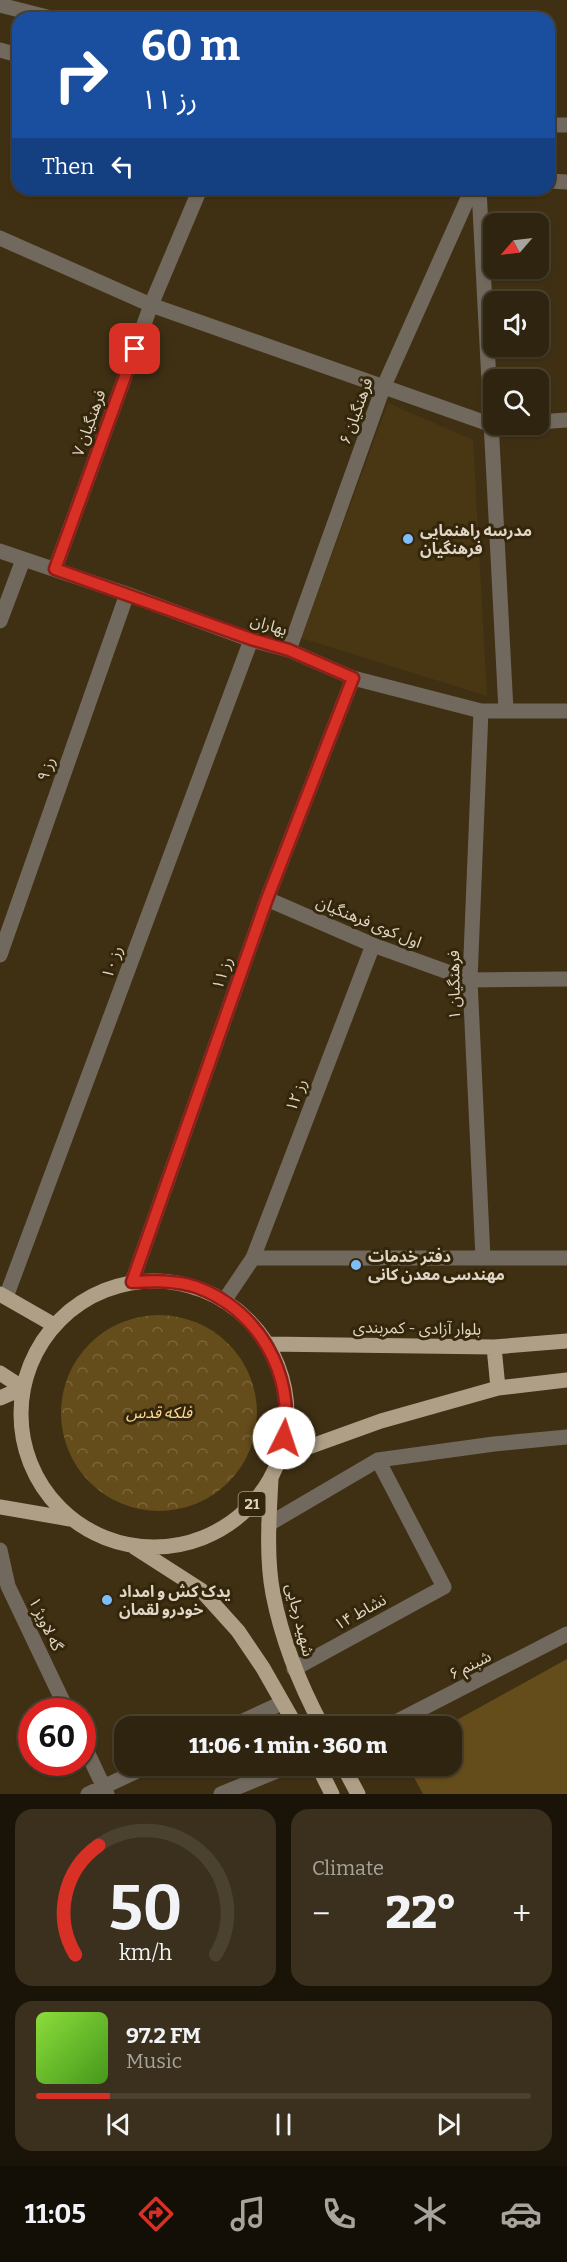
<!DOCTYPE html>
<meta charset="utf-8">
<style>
:root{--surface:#2f240f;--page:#3b301d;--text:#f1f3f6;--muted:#a7a49e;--line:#4a412f;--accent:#d93025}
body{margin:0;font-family:Bitter,"Noto Sans Arabic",serif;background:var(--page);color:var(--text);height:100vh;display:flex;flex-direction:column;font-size:22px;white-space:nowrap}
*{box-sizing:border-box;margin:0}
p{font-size:20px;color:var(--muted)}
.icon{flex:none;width:33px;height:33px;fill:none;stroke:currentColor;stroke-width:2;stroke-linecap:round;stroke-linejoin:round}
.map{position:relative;height:1794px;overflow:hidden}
.drawer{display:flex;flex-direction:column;gap:15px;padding:15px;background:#1a1408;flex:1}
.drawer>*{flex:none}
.banner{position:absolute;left:12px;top:12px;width:543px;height:183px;border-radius:18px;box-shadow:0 2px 4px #0004,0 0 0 2px var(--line);background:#1a4fa0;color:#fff;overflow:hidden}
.needle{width:39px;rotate:242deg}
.controls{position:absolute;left:483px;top:213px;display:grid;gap:12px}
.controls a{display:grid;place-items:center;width:66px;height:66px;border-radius:12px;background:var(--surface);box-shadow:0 2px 4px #0004,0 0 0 2px var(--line);font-size:30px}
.speed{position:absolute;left:18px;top:1698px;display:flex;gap:12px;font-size:30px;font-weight:700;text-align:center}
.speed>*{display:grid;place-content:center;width:78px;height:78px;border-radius:50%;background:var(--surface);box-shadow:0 2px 4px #0004,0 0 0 2px var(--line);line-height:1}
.speed .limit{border:9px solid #d22;background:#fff;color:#111}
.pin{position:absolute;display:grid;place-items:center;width:51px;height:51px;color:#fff;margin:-26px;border-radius:12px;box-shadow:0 3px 9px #0006}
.me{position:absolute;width:66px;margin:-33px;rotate:4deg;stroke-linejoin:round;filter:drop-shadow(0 0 4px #0008)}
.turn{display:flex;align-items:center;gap:21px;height:126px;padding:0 30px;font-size:27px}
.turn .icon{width:78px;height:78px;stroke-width:2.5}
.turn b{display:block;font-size:42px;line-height:51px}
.then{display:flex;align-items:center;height:57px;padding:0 30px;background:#0003;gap:12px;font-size:22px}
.big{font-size:45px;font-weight:800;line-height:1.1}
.drawer .tile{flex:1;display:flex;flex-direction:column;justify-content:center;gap:9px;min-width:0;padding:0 21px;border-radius:18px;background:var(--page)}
.drawer .dial{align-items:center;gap:0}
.dial svg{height:156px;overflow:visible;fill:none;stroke:var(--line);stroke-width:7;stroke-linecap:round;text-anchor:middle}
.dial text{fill:var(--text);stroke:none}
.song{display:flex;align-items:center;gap:18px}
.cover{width:72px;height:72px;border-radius:9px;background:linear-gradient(135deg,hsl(90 70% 55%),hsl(100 70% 35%))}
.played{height:6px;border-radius:3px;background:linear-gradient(90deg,var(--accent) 15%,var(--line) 15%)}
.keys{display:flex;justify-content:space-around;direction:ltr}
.heat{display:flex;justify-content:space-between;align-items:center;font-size:33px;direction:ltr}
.drawer .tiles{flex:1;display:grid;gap:15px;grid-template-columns:1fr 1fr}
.tile:last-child{grid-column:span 2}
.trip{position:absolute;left:114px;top:1716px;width:348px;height:60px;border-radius:18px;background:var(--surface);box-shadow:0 2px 4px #0004,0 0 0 2px var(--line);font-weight:800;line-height:60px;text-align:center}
.dock{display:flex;height:96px;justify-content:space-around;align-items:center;background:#130e06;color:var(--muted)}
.dock .icon{width:42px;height:42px}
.dock .active{color:var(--accent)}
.dock b{font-size:27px;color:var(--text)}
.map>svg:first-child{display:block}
.built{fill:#493714}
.park{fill:url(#park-crowns)}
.pitch{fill:#654c1b}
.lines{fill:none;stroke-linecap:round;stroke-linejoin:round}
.minor{stroke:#71695d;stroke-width:15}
.major{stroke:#ae9f86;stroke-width:15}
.route-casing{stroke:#8d1f18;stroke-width:15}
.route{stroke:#d93025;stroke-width:10}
.poi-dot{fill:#7fbdf9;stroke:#34260a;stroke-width:2}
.labels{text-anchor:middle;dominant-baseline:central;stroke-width:6;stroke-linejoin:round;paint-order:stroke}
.shield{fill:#34260a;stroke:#aca18e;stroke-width:1.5}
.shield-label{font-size:15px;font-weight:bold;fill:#dfd6c6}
.street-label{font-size:16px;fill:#dfd6c6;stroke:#34260a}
.poi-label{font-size:16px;font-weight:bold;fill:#dfd6c6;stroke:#34260a;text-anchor:start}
.park-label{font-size:16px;font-style:italic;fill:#fdd897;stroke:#34260a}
</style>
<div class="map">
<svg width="567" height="1794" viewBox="0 0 567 1794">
<defs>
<pattern id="park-crowns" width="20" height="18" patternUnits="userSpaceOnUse" patternTransform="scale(1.5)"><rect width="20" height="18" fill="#654c1b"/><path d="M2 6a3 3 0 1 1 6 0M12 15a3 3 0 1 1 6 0" fill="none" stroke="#7b653b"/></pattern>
</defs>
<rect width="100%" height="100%" fill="#3f3014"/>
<!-- built -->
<path class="built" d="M388 403 473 440 487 696 301 638Z"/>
<!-- park -->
<path class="park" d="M61 1413a98 98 0 1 1 196 0a98 98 0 1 1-196 0Z"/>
<!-- pitch -->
<path class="pitch" d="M567 1659V1794H423L408 1766H452V1726H446Z"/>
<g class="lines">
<!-- minor -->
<path class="minor" d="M0 5 51 18
M0 50 18 55
M549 125H567
M549 181 567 182
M479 189 506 711
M0 238 151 305 492 425 499 424
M538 422 567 420
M0 551 127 594 251 640 289 650 353 678 481 711H567
M55 569 151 305 200 189
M0 621 23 560
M289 650 383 388 472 189
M481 711 470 980 483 1258
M267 899 373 945 470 980 567 979
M0 955 127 594
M253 1258H567
M132 1282 267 899 353 678
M6 1297 251 640
M224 1301 253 1258 373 945
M269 1524 378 1460 494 1444 567 1437
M0 1550 8 1586 68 1712
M294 1669 444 1587 378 1460
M232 1726 282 1703
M388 1726 567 1634
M82 1741 107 1794
M88 1794 148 1766
M221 1794 289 1766"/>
<!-- major -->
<path class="major" d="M21 1414a133 133 0 1 1 266 0a133 133 0 1 1-266 0Z
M0 1294 54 1325
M267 1344 494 1347 567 1341
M494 1347 498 1388
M0 1373 23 1388
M0 1398 23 1388
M281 1457 381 1421 498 1388 567 1380
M271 1479C269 1516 266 1558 273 1594 282 1640 300 1685 322 1726
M0 1507 70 1519
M134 1547 201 1590 238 1631 263 1668 296 1726
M318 1766 332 1794
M343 1766 358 1794"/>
</g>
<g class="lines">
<!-- route casing -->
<g class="route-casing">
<path id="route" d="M135 349 55 569 251 639 289 650 353 678 267 899 132 1282C153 1281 175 1280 196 1287 258 1309 295 1374 284 1438"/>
</g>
<!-- route -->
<use href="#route" class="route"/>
</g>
<!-- markers -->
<g class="poi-dot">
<circle cx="408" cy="539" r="6"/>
<circle cx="356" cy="1265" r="6"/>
<circle cx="107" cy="1600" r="6"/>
</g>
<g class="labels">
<!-- shield labels -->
<rect class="shield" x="238.5" y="1492" width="27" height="24" rx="4.5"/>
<g class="shield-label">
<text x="252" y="1504">21</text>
</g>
<!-- street labels -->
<g class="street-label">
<text transform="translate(356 411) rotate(-70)">فرهنگیان ۶</text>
<text transform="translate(89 423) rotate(-70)">فرهنگیان ۷</text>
<text transform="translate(269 625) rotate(17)">بهاران</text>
<text transform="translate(46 769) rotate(-71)">رز ۹</text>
<text transform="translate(369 922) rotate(22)">اول کوی فرهنگیان</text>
<text transform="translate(112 962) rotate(-70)">رز ۱۰</text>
<text transform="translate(222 973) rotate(-71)">رز ۱۱</text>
<text transform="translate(454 985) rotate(-91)">فرهنگیان ۱</text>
<text transform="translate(296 1095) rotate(-69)">رز ۱۲</text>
<text transform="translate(417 1328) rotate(1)">بلوار آزادی - کمربندی</text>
<text transform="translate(360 1612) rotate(-29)">نشاط ۱۴</text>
<text transform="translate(300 1620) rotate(76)">شهید رجایی</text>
<text transform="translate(46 1624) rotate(64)">گه لاویژ ۱</text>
<text transform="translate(470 1665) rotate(-27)">شبنم ۶</text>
</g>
<!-- poi labels -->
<g class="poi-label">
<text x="420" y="530">مدرسه راهنمایی<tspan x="420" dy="18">فرهنگیان</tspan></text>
<text x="368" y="1256">دفتر خدمات<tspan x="368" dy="18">مهندسی معدن کانی</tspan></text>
<text x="119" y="1591">یدک کش و امداد<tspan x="119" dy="18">خودرو لقمان</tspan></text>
</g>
<!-- park labels -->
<g class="park-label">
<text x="159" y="1412">فلکه قدس</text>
</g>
</g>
</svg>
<div class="controls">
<a><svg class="needle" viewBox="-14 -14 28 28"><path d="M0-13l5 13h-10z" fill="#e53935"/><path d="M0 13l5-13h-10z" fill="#a7a49e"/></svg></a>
<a><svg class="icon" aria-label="sound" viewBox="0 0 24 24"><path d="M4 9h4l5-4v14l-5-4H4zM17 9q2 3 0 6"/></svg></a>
<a><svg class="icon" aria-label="search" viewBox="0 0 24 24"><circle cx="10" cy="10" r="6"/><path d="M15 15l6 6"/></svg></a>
</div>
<div class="speed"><div class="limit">60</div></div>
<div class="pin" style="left:135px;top:349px;background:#d93025"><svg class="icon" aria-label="arrive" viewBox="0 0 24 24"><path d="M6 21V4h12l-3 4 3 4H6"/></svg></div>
<svg class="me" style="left:284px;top:1438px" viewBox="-20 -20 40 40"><circle r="19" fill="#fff"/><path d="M0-13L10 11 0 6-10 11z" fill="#d93025"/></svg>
<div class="trip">11:06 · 1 min · 360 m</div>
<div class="banner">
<div class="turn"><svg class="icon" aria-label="right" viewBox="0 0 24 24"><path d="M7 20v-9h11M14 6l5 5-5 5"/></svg><div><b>60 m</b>رز ۱۱</div></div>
<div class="then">Then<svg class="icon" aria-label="left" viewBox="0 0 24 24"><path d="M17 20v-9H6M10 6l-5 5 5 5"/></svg></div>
</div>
</div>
<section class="drawer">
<div class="tiles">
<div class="tile dial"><svg viewBox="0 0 100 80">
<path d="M14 69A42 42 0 1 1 86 69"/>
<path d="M14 69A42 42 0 0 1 26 13" stroke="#d93025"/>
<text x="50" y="56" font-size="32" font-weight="700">50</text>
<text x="50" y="72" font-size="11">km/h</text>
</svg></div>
<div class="tile"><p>Climate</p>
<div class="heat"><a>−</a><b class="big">22°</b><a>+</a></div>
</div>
<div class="tile">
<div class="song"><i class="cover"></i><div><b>97.2 FM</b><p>Music</p></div></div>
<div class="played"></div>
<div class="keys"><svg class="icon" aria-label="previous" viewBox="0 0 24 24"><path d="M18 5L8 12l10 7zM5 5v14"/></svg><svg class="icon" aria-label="pause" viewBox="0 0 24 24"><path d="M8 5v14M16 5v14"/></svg><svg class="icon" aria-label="next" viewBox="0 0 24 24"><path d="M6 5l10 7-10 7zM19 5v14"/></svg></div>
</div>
</div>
</section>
<nav class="dock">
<b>11:05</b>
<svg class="icon active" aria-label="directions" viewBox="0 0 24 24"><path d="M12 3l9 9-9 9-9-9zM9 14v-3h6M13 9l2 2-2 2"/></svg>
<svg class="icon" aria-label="music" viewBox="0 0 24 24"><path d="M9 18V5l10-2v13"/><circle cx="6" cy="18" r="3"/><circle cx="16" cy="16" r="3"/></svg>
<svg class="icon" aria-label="phone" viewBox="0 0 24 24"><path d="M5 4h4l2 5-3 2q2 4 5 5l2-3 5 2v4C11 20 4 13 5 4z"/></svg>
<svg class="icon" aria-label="climate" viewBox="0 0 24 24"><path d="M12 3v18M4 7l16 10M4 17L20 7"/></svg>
<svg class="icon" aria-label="car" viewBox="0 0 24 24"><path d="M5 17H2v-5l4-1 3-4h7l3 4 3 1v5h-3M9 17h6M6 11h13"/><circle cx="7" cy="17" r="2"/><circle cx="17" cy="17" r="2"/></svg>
</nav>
